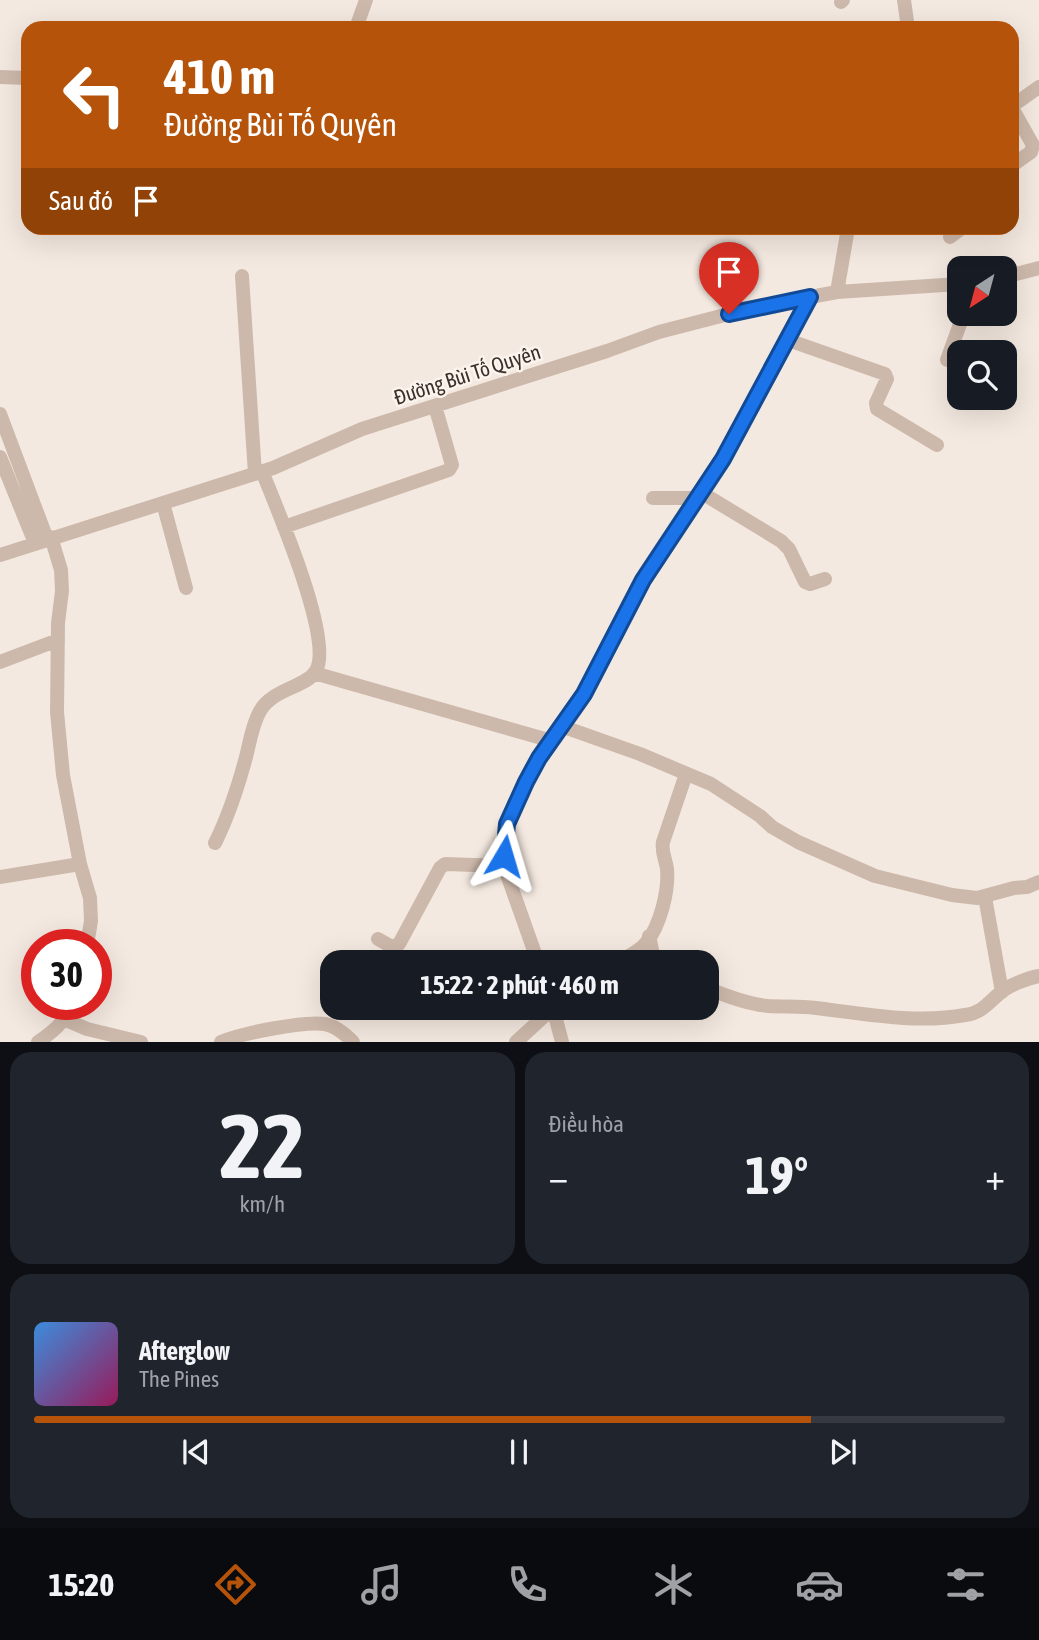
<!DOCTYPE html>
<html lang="vi">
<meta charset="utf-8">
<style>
:root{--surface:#171b24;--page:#20242c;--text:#f1f3f6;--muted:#9ea1a6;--line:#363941;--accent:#b45309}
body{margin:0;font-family:"Asap Condensed",sans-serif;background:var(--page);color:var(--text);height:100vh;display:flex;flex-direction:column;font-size:26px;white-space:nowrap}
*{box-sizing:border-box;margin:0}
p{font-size:23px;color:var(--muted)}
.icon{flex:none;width:38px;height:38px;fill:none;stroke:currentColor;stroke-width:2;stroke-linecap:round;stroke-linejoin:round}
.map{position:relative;height:1042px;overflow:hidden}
.drawer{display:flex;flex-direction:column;gap:10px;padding:10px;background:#0d0f14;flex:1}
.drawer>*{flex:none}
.hud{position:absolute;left:21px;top:21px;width:998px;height:214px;border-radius:21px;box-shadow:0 7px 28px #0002;background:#b45309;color:#fff;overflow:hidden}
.needle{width:46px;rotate:216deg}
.fabs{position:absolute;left:947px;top:256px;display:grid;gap:14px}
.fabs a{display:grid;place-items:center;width:70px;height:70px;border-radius:14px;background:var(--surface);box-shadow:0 7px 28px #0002;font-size:35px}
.speed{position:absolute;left:21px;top:929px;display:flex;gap:14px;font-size:35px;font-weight:700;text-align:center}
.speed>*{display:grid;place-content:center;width:91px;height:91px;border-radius:50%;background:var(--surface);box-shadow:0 7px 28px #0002;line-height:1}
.speed .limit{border:10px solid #d22;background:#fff;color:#111}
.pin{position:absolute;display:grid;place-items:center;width:60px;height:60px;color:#fff;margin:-72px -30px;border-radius:50% 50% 50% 0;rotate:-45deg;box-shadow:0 0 7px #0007}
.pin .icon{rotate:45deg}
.me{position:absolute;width:77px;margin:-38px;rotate:7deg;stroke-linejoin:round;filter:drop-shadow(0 0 5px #0008)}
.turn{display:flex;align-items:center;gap:24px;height:147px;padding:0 28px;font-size:32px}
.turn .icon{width:91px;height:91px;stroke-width:2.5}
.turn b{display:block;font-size:49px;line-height:60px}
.then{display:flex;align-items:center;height:66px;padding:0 28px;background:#0003;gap:14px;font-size:26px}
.big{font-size:52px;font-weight:700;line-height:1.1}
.drawer .tile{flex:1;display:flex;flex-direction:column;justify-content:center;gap:10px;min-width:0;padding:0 24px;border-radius:21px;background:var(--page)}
.drawer .dial{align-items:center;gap:0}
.dial b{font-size:91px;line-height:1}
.song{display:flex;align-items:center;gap:21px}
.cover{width:84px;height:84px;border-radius:10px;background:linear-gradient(135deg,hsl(210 70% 55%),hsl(330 70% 35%))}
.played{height:7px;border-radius:4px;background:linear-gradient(90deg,var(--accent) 80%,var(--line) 80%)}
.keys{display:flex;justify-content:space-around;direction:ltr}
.heat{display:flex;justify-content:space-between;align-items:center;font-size:38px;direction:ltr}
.drawer .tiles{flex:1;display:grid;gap:10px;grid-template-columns:1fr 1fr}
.tile:last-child{grid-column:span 2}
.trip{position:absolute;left:320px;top:950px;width:399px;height:70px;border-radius:21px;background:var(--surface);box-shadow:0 7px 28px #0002;font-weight:700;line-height:70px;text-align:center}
.dock{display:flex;height:112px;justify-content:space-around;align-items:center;background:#090b0e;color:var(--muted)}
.dock .icon{width:49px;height:49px}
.dock .active{color:var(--accent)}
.dock b{font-size:32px;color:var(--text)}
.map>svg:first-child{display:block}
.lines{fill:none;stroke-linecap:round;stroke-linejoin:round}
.minor{stroke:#cdb9ab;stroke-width:14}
.route-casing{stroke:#114b97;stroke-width:18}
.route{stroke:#1a73e8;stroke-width:12}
.labels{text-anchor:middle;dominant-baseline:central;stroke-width:5;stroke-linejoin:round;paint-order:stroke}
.street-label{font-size:21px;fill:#3a2f2a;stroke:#fbf4ed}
</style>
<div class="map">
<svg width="1039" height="1042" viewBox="0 0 1039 1042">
<rect width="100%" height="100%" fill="#f4e9e0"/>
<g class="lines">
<!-- minor -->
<path class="minor" d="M904 0 908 28
M841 2 843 0
M356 28 366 0
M0 77 28 78
M1012 106 1039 87
M1012 108 1033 145 1031 152 1014 164
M950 237 962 228
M242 276 255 474
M1004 277 1039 268
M837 292 848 228
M788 340 885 374 887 379 876 403 877 409 937 445
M947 360 964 313
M0 414 47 539
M0 457 35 543
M702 493 781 541 789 549 805 582 810 584 825 579
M653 498H699
M163 503 186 588
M284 527 449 470 452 465 435 406
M51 537 61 570 62 591 58 623 57 712 63 775 80 864 90 898 91 921 87 945
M0 555 273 468 362 429 607 351 659 332 752 308 837 292 959 284
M0 662 58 640
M314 673 552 741
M561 726 640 754 711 784 760 816 772 827 798 842 875 876 952 895 977 898 1014 888 1027 887 1039 882
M215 843C229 815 238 787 246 757 250 742 252 725 260 711 272 689 307 687 316 671 334 639 276 507 262 471
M0 877 80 864
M985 897 1002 992
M649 936 654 959 658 962
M378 939 392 947 399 944 440 868 445 864 504 866
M538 962 504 866V841L514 804 539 758 585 694 643 580 723 459 810 297
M618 962C627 957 640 951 646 943 660 926 669 891 667 869 666 860 661 852 663 842L686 774
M707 988C726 996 747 1004 768 1006 784 1007 800 1006 816 1008 865 1014 917 1024 965 1015 982 1013 988 1003 1000 993 1009 985 1028 978 1039 976
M553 1008 562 1042
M66 1020 87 1029 141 1042
M38 1042C54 1031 64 1023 72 1004
M221 1042C242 1033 304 1021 325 1024 336 1026 345 1034 353 1042
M516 1042 553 1008"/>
</g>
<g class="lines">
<!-- route casing -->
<g class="route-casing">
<path id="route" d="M504 856 507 824 526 782 539 758 584 694 643 580 723 459 810 297 729 314"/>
</g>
<!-- route -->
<use href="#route" class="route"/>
</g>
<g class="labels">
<!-- street labels -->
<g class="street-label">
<text transform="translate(467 374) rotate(-18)">Đường Bùi Tố Quyên</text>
</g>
</g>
</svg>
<div class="fabs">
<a><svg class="needle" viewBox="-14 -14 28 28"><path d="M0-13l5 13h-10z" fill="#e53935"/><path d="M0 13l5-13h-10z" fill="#9ea1a6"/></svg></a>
<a><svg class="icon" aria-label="search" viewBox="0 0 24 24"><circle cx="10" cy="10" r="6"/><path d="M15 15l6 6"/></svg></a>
</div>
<div class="speed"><div class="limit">30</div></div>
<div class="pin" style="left:729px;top:314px;background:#d93025"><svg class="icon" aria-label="arrive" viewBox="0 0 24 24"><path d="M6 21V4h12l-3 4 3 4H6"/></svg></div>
<svg class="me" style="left:504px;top:856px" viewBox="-20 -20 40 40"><path d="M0-17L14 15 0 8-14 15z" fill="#1a73e8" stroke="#fff" stroke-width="4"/></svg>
<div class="trip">15:22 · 2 phút · 460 m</div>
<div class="hud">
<div class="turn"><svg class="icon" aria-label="left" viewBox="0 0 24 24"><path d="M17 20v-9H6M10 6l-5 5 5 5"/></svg><div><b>410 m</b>Đường Bùi Tố Quyên</div></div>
<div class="then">Sau đó<svg class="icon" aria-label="arrive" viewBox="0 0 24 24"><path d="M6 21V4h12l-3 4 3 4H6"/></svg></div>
</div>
</div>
<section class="drawer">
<div class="tiles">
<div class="tile dial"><b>22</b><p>km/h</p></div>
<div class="tile"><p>Điều hòa</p>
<div class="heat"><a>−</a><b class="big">19°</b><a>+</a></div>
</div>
<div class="tile">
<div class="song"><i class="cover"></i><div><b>Afterglow</b><p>The Pines</p></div></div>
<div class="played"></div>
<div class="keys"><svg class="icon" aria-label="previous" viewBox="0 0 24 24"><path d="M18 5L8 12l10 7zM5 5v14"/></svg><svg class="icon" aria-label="pause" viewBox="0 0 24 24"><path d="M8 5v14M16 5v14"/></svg><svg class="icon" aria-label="next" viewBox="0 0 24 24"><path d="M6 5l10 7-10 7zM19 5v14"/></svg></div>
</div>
</div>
</section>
<nav class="dock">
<b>15:20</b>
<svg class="icon active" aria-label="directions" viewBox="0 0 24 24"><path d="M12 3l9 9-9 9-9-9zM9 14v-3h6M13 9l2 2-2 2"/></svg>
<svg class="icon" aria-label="music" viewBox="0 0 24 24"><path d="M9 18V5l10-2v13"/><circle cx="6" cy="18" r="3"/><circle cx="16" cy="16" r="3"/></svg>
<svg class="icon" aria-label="phone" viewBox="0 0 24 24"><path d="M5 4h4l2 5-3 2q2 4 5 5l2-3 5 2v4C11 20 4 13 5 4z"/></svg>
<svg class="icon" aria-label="climate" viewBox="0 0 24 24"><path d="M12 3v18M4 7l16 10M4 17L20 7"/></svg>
<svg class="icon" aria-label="car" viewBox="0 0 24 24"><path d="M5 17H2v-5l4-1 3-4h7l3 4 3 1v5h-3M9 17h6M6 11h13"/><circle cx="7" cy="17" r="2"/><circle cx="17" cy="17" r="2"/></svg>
<svg class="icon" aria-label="filters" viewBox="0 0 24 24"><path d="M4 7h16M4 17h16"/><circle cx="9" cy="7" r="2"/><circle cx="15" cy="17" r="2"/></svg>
</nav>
